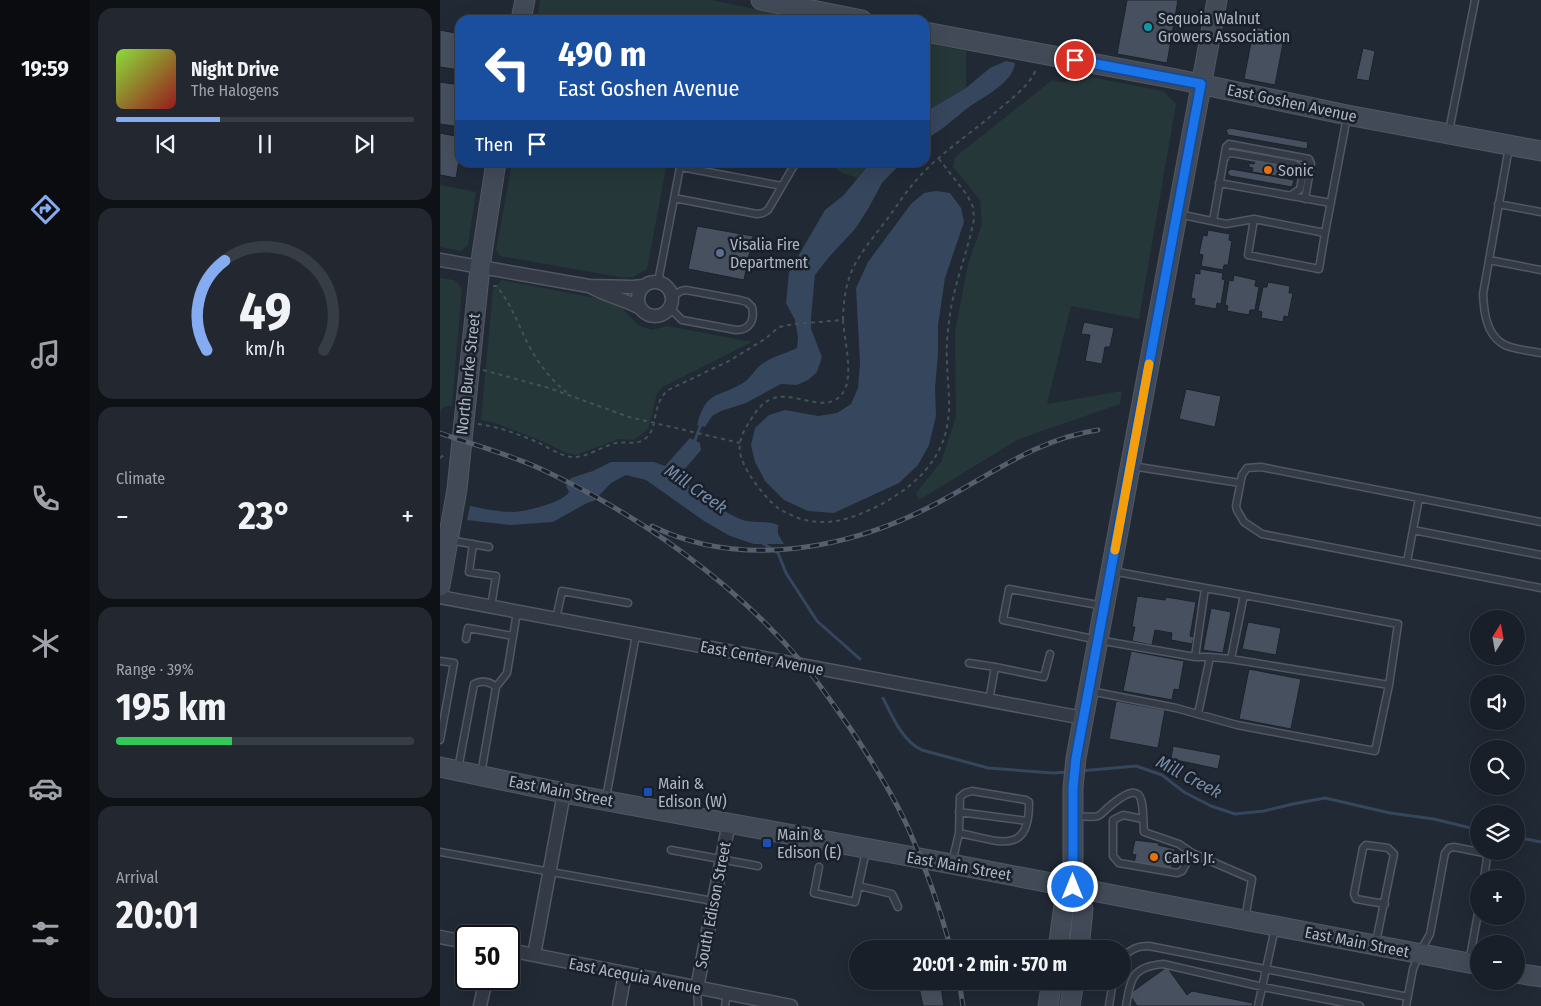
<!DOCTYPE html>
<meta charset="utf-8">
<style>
:root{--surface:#191f28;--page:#222730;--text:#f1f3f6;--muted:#9fa2a8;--line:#373d45;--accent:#85acf1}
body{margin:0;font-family:"Fira Sans Condensed",sans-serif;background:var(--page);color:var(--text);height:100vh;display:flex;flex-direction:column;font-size:19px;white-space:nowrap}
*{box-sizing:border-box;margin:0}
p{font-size:16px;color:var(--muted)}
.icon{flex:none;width:28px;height:28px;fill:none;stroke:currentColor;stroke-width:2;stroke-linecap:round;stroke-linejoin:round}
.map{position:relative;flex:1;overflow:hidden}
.panel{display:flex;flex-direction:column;gap:8px;padding:8px;background:#0e1116;width:350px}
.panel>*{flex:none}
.banner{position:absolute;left:15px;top:15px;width:475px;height:152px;border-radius:15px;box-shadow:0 5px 20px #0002,0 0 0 1px var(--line);background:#1a4fa0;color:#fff;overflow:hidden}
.needle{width:32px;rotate:11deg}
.fabs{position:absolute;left:1030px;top:610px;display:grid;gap:10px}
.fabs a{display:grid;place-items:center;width:55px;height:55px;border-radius:50%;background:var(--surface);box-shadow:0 5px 20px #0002,0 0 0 1px var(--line);font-size:25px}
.speed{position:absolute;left:15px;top:925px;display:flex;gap:10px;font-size:25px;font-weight:700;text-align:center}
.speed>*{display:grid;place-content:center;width:65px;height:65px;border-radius:50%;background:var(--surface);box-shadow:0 5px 20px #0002,0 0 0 1px var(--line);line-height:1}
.speed .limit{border:2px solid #111;border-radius:8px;background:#fff;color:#111}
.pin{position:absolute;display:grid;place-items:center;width:42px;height:42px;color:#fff;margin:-21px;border:2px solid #fff;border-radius:50%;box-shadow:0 1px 5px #0007}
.me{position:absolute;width:55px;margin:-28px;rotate:0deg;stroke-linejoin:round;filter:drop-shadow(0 0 4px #0008)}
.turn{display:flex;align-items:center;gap:18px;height:105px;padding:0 20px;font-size:22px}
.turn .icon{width:65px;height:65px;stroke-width:2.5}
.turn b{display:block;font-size:35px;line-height:42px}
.then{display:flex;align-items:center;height:48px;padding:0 20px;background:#0003;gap:10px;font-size:19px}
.big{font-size:38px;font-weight:700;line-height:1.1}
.panel .widget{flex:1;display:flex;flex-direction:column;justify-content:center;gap:8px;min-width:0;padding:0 18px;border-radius:15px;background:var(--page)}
.panel .dial{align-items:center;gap:0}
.dial svg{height:130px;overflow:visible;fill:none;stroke:var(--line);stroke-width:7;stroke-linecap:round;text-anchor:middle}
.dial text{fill:var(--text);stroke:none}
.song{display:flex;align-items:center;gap:15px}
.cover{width:60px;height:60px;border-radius:8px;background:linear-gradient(135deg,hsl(90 70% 55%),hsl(0 70% 35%))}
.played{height:5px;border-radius:2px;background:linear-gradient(90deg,var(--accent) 35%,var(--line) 35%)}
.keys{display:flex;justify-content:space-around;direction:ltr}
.heat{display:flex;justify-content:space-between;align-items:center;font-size:28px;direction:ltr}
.charge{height:8px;border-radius:4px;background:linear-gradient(90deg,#34c759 39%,var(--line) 0)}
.trip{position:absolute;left:409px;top:940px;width:282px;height:50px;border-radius:25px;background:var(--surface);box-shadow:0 5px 20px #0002,0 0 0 1px var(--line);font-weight:700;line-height:50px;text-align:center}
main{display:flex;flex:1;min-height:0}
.tab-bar{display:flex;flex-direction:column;width:90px;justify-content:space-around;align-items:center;background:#0a0c10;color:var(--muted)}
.tab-bar .icon{width:35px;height:35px}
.tab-bar .on{color:var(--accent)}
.tab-bar b{font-size:22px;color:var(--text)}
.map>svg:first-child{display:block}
.green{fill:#253738}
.water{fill:#36465d}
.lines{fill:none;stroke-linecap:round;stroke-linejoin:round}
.stream{stroke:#36465d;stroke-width:3}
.building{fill:#47505f;stroke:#1b222c}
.lane-casing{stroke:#515864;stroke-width:9}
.street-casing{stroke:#515864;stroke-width:15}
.secondary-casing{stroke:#515864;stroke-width:21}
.path{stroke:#425356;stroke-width:2;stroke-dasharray:4 4;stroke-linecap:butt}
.lane{stroke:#343b46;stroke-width:6}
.street{stroke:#343b46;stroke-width:12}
.secondary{stroke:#424a58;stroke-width:19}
.rail-casing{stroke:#565f6d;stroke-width:5}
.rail{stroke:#19202a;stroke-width:3;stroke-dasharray:9;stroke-linecap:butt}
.route-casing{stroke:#114b97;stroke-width:12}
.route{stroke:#1a73e8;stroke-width:9}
.slow{stroke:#f59e0b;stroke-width:9}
.culture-dot{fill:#0f9aa8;stroke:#19202a;stroke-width:2}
.food-dot{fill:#e8710a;stroke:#19202a;stroke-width:2}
.service-dot{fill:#5c6f8a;stroke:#19202a;stroke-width:2}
.transit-dot{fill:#1a4fb4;stroke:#19202a;stroke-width:2}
.labels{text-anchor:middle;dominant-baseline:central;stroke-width:5;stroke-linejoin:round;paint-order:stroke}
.poi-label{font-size:16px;fill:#aeb5c3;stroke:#19202a;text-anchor:start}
.street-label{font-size:16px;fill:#aeb5c3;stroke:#19202a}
.water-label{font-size:18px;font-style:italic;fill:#778caa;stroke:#19202a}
</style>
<main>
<nav class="tab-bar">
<b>19:59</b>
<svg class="icon on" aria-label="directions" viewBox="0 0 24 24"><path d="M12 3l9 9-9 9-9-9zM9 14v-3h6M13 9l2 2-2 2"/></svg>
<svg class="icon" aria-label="music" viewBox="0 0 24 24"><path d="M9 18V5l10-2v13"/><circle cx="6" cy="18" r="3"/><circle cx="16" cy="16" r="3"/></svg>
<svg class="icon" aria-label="phone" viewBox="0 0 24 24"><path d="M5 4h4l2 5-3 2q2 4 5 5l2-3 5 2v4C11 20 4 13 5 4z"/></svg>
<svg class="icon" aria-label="climate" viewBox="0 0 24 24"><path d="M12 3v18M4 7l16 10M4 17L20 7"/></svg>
<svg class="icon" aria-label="car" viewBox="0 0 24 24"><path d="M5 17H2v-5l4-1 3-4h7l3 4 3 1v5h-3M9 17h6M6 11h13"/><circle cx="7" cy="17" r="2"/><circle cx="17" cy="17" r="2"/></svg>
<svg class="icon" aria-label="filters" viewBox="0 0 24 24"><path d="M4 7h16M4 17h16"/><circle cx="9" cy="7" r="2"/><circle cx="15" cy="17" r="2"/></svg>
</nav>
<section class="panel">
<div class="widget">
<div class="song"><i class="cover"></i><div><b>Night Drive</b><p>The Halogens</p></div></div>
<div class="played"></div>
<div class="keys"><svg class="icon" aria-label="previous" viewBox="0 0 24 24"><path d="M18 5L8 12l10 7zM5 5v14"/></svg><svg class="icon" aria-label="pause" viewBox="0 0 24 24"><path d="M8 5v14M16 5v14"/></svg><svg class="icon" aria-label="next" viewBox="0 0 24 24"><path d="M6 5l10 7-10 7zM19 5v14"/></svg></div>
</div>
<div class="widget dial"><svg viewBox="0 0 100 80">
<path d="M14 69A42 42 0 1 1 86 69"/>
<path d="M14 69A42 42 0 0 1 25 14" stroke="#85acf1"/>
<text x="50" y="56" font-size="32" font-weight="700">49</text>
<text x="50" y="72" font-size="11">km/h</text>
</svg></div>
<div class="widget"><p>Climate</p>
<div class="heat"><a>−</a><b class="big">23°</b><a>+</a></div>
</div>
<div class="widget"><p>Range · 39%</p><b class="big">195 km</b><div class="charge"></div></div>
<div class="widget"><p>Arrival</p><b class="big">20:01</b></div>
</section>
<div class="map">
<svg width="1101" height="1006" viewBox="0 0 1101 1006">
<rect width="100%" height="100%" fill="#212935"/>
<!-- green -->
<path class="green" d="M100 0H271L369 20H97Z
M485 43 526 51V88L485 112Z
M635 74 723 91 736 104 699 319 631 306 607 404 682 391 680 404 579 439 479 500 476 493 501 462 516 417 515 332 528 264 542 224 540 200 513 167 515 157 611 81 626 82Z
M72 163H227L207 269 193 277H180L60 256 56 250Z
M398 163H430L417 178 402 173 395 167Z
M0 185 36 192 28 245 21 251 0 247Z
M0 278 14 280 22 288 12 406H6L1 410 0 417Z
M61 280 176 302 198 325 212 330 227 326 312 342 223 387 217 393 208 429 194 440 179 439 136 455 126 453 104 442 55 423 41 420 53 290Z"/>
<!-- water -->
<path class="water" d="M566 61 575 63C573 83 543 97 529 107 514 118 501 132 485 139V112L526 88 550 68Z
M430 163H461L442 183 428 209 415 229 389 257 375 275 371 317V329L382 357 377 372 368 380 357 385 341 384 306 403 281 411 272 416 265 427 257 425C266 390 278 398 303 383 310 379 315 369 322 364 333 356 345 354 357 348L358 338 355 320 346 303 349 272 385 210 404 195Z
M496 191 510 193 521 208 524 222 505 278 498 325V354L495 388 496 416 489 445 478 465 459 483 394 513 368 511 344 500 325 481 315 462 311 445 315 428 329 415 345 410 378 416 397 413 411 404 418 388 420 363 416 288 428 262 471 204 484 193Z
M250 438 260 443 261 450 238 477C257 492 277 509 300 519 312 524 326 520 338 525V534L344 544H314L290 536 264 521 206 480 186 475 171 483 154 501 147 503 113 522 71 525 27 520 30 506C44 509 59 512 74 512 87 511 122 503 129 492L126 486 131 478 153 471 171 462H214L225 466Z"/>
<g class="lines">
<!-- stream -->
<path class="stream" d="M254 443 261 424
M321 542 338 553 346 573 377 621 420 659
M443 698C452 716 463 742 482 750L548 768 613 773 629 772
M640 771 696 766 722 775 744 792 771 806 795 814 824 811 853 804 885 798 950 813 994 819 1039 830
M1076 837 1101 842"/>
</g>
<!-- building -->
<path class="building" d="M687 0H738L727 63 677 54Z
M814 27 845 33 835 85 804 79Z
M0 30 20 34V70L0 67Z
M923 48 935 51 929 81 916 79Z
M0 82 20 85V127L0 124Z
M790 128 868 142 867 149 788 135 786 130Z
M0 133 20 137V155L16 178 0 175Z
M815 160 844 165 842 177 812 172 813 168 809 167V163L814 164Z
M791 169 854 180 852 187 790 176 787 172Z
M257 226 313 236 304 280 248 269Z
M768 230 790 234 789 240 792 241 788 265H784L783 270 761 266 763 255 759 254 763 235 767 236Z
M760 269 783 273 782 279 785 280 781 304 777 303 776 309 754 305 755 299 751 298 755 273 760 274Z
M794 275 816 280 815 286 819 287 815 310H810L809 315 787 311 788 306 785 305 789 280 793 281Z
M828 282 850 286 849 293H853L848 317 844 316 843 322 821 318 822 312 818 311 823 287H827Z
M644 322 674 328 670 347H665L662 364 645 361 650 335 641 334Z
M746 389 781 396 775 427 739 419Z
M697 596 725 600 726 597 756 602 750 636 754 637 752 644 731 640 732 633 715 630 712 645 692 641 695 627H692Z
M771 608 791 612 783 653 763 650Z
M808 622 841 628 836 655 802 649Z
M691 651 744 661 739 690 734 689 732 700 683 691Z
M809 669 861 679 851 729 799 719Z
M676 701 725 710 718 748 669 739Z
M733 746 781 755 778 769 731 759Z
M695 840 719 843 718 845 735 849 731 871 694 863 696 855 692 854Z
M727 967 747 995 752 991 813 1003 812 1006H697L689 994Z
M487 981H500L504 1006H483L478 983Z"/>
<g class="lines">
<!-- lane casing -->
<g class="lane-casing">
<path id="lane" d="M1009 131 1035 0
M1069 147 1043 294C1044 312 1046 334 1063 344 1070 349 1091 351 1101 353
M785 158 787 154 792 153 854 164C865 170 862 178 860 189L850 196
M241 167 342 186
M779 183 891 203
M234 198 317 214 323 213 328 210 356 162
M1058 204 1101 212
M738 214 786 224 814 219 885 233 907 117
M814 219 808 255 879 269 885 233
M773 221 786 147 789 144 869 159 871 164 865 199
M1049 260 1101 270
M218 282 241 162
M230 308 242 320 296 330C310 330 315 320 312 307L307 302 300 300 246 290 241 291 232 297
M692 466 800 483
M1101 522 821 467 807 468 802 475 796 506 797 510 804 522 822 534 1101 588
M973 530 1101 555
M9 540 49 547
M33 544 29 572 56 576 51 607
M967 562 979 498
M672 571 765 588 755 657
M765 588 804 595 791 659
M804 595 958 624 949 685
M116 619 122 591 188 603
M26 639 28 628 73 636
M0 661 14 663 0 740
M529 663 555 667
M56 687 67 673 77 612
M650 691 736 708 797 725 935 751 949 685 791 659 770 657H755L658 640 563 620 569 589 664 606
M549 701 555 667 604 677 610 654
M758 714 770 657
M18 769 34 684C42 680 49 681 56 687L41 774
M166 798 196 635
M519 812 587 821
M634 816C640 816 652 818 658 816 662 814 667 808 670 806 706 776 702 802 704 832L739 844 752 853 812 879 805 919
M703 819 683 815 673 820V856L679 863 737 873 742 871 752 853
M231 850 318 866
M0 852 273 901
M512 863 519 833C556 840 590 858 589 802L586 800 532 791 525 793 520 797 519 833
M379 867 374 893 415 902 426 851
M419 886 452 894 458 907
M936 942 954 854 948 848 926 845 923 848 914 894 916 899 945 904
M682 958C691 949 697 946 709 946L968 997
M1029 962 1039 908
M257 988 258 1006
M285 1006 287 994
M669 1006 673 981
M686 1006C691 978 692 967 723 964L823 987 920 1006
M818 1006 835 928
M966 1006 973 969 979 954 990 934 1005 853 1009 848 1014 847 1044 853 1047 857 1044 879"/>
</g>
<!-- street casing -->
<g class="street-casing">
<path id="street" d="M0 260 149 286 193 287 204 286
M198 299a17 17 0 1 1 34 0a17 17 0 1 1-34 0Z
M151 287C167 296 184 299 200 308
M0 597 643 718
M0 937 26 942
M69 950 351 1006
M94 955 124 793
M257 988 289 822
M40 1006 46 979
M179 1006 185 973"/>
</g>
<!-- secondary casing -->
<g class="secondary-casing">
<path id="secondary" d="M321 0 422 20
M81 20 85 0
M485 32 736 79 907 115 1101 151
M0 586 17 489 40 267 56 162
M0 767 124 793 512 864 1039 965
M618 949 624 905 633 887
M639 949 643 909 633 887V788L636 758 777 0
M1076 973 1101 977
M608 1006 612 981
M630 1006 634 981"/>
</g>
<!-- path -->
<path class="path" d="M53 286H56C68 299 73 313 81 329 91 353 108 379 129 394
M403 320C404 340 415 378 402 394 386 415 355 391 334 398 323 401 316 411 310 421 304 430 298 441 300 452 302 469 325 498 338 508 344 512 351 515 358 518 387 527 407 520 434 508 470 490 503 463 508 420 511 400 507 379 507 359 506 344 508 329 510 314 515 281 528 251 534 219L533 207 527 195 499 159
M43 370 109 388 189 417 300 443
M38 424C59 427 78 434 97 442 108 447 120 456 132 457 147 458 162 446 176 443 187 441 197 446 206 438 219 427 211 405 228 390L289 361 325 339 339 327 354 324 403 320C404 272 417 258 445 222 457 206 467 190 480 176 503 151 533 132 558 110 570 100 593 83 596 68
M0 458 4 455"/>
<!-- lane -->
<use href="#lane" class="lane"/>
<!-- street -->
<use href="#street" class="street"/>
<!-- secondary -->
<use href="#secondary" class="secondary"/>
<!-- rail casing -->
<g class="rail-casing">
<path id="rail" d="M0 433C34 445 68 454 101 469 200 515 294 582 365 666 381 686 395 707 410 728 432 761 453 794 469 830 486 868 500 909 511 949
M212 526C303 571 415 548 501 501 553 473 598 439 658 430
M519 981 523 1006"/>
</g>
<!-- rail -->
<use href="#rail" class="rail"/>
</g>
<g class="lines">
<!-- route casing -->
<g class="route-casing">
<path id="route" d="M633 887V788L636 758 761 84 635 60"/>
</g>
<!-- route -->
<use href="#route" class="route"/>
<!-- slow -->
<path class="slow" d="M675 550 709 364"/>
</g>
<!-- markers -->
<circle class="culture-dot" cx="708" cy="27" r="5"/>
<g class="food-dot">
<circle cx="828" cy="170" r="5"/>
<circle cx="714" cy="857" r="5"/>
</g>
<circle class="service-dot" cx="280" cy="253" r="5"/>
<g class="transit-dot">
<rect x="203" y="787" width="10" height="10" rx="2.5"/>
<rect x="322" y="838" width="10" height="10" rx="2.5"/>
</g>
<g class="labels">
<!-- poi labels -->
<g class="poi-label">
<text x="718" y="18">Sequoia Walnut<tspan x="718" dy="18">Growers Association</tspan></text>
<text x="838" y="170">Sonic</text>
<text x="290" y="244">Visalia Fire<tspan x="290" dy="18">Department</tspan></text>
<text x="218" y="783">Main &amp;<tspan x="218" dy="18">Edison (W)</tspan></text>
<text x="337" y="834">Main &amp;<tspan x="337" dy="18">Edison (E)</tspan></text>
<text x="724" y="857">Carl's Jr.</text>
</g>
<!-- street labels -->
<g class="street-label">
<text transform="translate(852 103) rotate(12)">East Goshen Avenue</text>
<text transform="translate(28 374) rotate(-84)">North Burke Street</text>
<text transform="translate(322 658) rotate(11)">East Center Avenue</text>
<text transform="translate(121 791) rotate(11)">East Main Street</text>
<text transform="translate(519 866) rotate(10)">East Main Street</text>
<text transform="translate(273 905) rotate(-79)">South Edison Street</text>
<text transform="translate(917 942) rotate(11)">East Main Street</text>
<text transform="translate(195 976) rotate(11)">East Acequia Avenue</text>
</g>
<!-- water labels -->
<g class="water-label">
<text transform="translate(256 489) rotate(35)">Mill Creek</text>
<text transform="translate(749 777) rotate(28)">Mill Creek</text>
</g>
</g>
</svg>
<div class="fabs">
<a><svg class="needle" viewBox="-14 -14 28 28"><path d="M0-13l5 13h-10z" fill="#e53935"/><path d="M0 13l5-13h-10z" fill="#9fa2a8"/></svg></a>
<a><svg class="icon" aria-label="sound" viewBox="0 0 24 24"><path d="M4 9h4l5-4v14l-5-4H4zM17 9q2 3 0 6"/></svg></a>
<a><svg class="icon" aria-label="search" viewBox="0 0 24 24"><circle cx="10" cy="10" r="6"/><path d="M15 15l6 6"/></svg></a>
<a><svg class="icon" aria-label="layers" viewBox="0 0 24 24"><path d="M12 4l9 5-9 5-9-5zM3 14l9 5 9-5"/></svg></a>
<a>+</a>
<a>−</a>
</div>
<div class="speed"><div class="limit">50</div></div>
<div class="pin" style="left:635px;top:60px;background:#d93025"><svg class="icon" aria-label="arrive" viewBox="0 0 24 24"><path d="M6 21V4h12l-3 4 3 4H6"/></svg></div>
<svg class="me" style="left:633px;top:887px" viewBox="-20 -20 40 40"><circle r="17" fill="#1a73e8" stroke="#fff" stroke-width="3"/><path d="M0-11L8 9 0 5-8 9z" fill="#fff"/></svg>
<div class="trip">20:01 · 2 min · 570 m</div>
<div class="banner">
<div class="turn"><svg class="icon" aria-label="left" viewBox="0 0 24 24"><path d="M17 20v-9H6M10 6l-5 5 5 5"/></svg><div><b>490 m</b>East Goshen Avenue</div></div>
<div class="then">Then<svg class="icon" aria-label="arrive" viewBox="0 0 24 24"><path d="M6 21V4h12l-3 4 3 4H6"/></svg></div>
</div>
</div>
</main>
